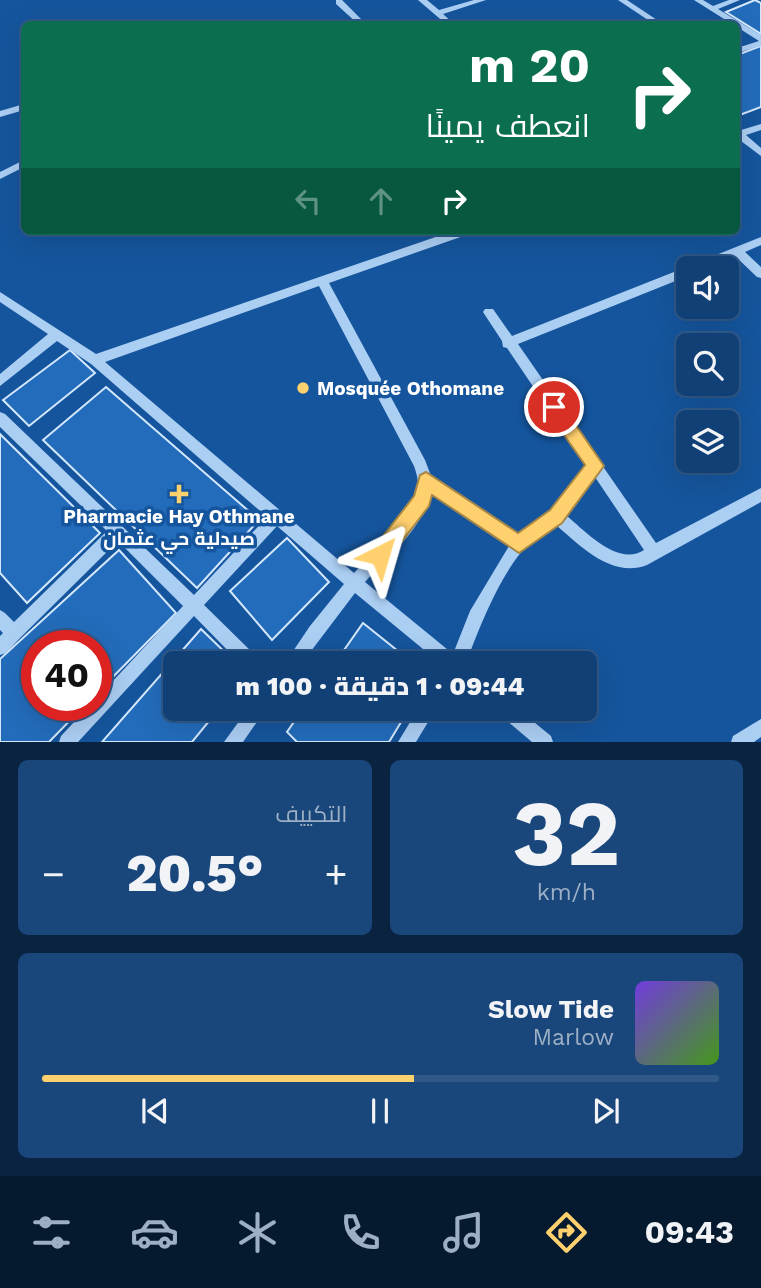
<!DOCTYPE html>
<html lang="ar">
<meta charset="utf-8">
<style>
:root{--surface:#104076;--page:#19477b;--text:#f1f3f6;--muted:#9cafc5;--line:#305988;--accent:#ffd06e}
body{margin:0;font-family:"Work Sans",Cairo,sans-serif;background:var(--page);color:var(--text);direction:rtl;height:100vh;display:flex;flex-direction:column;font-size:26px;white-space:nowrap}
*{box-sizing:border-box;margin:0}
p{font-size:23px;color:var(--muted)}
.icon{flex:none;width:38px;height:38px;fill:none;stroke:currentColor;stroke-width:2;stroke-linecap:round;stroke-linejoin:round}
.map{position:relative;height:742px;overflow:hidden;direction:ltr}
.sheet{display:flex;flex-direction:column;gap:18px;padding:18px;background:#092341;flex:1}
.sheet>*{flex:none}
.top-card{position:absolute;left:21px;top:21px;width:719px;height:214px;border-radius:10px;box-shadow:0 7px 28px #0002,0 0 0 2px var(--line);direction:rtl;background:#0b6e4f;color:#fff;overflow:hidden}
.fabs{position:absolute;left:676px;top:256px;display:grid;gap:14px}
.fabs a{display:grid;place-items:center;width:63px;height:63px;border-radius:10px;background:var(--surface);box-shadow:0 7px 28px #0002,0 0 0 2px var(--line);font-size:35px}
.speed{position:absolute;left:21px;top:630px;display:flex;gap:14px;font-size:35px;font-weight:700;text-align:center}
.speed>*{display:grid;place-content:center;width:91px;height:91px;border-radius:50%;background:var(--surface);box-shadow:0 7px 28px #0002,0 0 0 2px var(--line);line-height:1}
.speed .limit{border:10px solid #d22;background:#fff;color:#111}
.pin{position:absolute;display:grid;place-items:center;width:60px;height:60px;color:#fff;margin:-30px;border:4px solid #fff;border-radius:50%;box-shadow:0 2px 7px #0007}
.me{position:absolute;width:77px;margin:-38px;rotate:40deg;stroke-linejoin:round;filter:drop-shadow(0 0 5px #0008)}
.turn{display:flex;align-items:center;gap:24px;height:147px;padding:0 35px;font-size:32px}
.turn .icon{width:91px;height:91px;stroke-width:2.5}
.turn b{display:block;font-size:49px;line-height:60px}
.lanes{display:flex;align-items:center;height:66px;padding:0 35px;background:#0003;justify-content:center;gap:35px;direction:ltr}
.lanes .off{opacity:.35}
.big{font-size:52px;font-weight:800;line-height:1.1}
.sheet .widget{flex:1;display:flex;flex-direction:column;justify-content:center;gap:10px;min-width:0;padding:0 24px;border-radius:10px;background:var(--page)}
.sheet .dial{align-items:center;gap:0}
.dial b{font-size:91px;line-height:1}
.song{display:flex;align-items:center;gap:21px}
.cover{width:84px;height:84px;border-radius:10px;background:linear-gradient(135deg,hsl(260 70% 55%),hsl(100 70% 35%))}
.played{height:7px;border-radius:4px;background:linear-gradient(90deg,var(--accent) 55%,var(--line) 55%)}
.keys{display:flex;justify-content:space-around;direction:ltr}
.heat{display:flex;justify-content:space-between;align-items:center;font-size:38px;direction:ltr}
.sheet .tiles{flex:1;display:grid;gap:18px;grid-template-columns:1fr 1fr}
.widget:last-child{grid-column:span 2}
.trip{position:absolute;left:163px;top:651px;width:434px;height:70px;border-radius:10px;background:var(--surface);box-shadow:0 7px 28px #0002,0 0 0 2px var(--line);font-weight:800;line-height:70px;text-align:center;direction:rtl}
.menu{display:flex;height:112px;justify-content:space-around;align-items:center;background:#061a2f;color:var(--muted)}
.menu .icon{width:49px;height:49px}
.menu .selected{color:var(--accent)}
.menu b{font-size:32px;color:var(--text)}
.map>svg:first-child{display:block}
.building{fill:#236cbb;stroke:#d4e8fd;stroke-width:2}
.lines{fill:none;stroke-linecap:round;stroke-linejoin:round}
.minor{fill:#abcef3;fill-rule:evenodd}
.route{fill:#ffd06e;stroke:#a68748;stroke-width:2}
.poi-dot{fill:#ffd06e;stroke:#15559d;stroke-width:2.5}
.labels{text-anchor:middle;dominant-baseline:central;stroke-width:7;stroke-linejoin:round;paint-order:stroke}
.poi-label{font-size:19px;font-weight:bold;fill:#fff;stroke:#15559d;text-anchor:start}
</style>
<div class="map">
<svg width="761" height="742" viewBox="0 0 761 742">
<rect width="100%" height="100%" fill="#15559d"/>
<!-- building -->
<path class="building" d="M755 0 761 3V34L726 12Z
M761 46V107L737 116V55Z
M70 350 95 373 29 426 3 400Z
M106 387 259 520 197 588 43 440Z
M0 434 100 533 27 603 0 573Z
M287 538 329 582 272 640 230 591Z
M119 550 176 613 96 694V646H37V705H85L49 742H0V659Z
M363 623 413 663H335Z
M201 629 236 663H175V709H219L192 742H102Z
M303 709H409L389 742H297L287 732Z"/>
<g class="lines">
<!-- minor -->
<path class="minor" d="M336 0H342L366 24H358L336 4Z
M418 0H427L439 10 474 0H486L443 14 454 24H446Z
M618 0H627L663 24H654Z
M694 0H703L713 6 729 0H740L718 9 761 35V46L737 53V48L759 41 737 27V24H732Z
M24 104V110L0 117V111Z
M761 124V130L746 135 761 148V156L737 138V129L741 130Z
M24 160V167L0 179V172Z
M453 231H470L469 234 329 283 425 460 431 476 518 535 557 506 587 466 507 348 503 347 502 341 483 312 485 309H493L512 336 684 268 690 267 691 265 761 237V245L745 252 761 267V278L757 277 735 256 707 268H688V276L518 344 656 543 761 488V502L647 565C612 579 579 545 555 524 548 529 540 534 533 540 504 564 479 628 466 663H440L355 593 302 663H285L310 626 344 584 277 526 204 605 257 657 259 663H240L194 616 78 742H59L61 736 90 705H96V699L183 606 118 541 19 639 6 653 0 655V636L3 633 0 630V610L5 613 14 622 107 531 0 427V412L5 414 194 595 267 517 91 364 57 341 0 386V374L48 334 0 302V292L96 354ZM319 286 414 466C417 475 420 485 417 494 411 519 372 554 354 573L105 362ZM595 477 644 550C618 567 585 531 567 516ZM431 493 509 546 470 611 453 654 365 582C389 556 422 529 431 493Z
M248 709H266L243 742H224Z
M418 709H436L416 742H398Z
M498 709H518L551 736 553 742H532L500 715Z
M761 719V737L754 742H731L733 736Z"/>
</g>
<!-- route -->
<path class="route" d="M554 400 560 402 604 466 562 523 519 553 432 495 429 506 387 561 380 564 374 561 371 555 374 548 414 496 420 475 426 472 518 533 550 510 585 465 548 412 545 407 548 402Z"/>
<!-- markers -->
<g class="poi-dot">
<circle cx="303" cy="388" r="7"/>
<path d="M175.5 483.5h7v7h7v7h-7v7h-7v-7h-7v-7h7z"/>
</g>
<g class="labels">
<!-- poi labels -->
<g class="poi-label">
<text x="317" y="388">Mosquée Othomane</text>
<text x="179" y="516" text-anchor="middle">Pharmacie Hay Othmane<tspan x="179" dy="22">صيدلية حي عثمان</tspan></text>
</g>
</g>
</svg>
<div class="fabs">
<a><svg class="icon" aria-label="sound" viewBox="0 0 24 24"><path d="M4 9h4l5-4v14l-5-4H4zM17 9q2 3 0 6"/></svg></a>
<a><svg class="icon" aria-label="search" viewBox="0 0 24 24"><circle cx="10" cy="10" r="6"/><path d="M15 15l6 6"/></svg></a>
<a><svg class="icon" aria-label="layers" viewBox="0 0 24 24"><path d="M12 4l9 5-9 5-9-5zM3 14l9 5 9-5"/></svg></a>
</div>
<div class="speed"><div class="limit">40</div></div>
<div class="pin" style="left:554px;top:407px;background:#d93025"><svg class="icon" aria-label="arrive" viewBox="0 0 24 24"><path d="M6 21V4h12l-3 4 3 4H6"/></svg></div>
<svg class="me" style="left:380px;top:555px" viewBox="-20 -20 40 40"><path d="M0-17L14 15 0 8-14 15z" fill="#ffd06e" stroke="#fff" stroke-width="4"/></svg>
<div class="trip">09:44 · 1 دقيقة · 100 m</div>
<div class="top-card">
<div class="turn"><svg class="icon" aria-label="right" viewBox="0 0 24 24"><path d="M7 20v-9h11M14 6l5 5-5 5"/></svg><div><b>20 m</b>انعطف يمينًا</div></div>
<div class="lanes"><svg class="icon off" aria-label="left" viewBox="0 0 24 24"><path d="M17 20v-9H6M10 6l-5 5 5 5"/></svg><svg class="icon off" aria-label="ahead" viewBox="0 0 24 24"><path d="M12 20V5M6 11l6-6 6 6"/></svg><svg class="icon" aria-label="right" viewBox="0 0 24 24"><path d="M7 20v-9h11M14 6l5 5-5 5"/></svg></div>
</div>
</div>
<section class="sheet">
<div class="tiles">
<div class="widget dial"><b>32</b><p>km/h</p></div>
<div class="widget"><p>التكييف</p>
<div class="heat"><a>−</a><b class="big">20.5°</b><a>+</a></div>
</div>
<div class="widget">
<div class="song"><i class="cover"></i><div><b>Slow Tide</b><p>Marlow</p></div></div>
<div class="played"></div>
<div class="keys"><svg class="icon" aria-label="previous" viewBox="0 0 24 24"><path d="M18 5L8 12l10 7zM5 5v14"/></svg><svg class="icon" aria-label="pause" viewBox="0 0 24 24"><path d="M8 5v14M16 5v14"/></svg><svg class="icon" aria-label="next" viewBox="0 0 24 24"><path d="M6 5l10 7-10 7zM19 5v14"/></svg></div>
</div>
</div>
</section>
<nav class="menu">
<b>09:43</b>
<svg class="icon selected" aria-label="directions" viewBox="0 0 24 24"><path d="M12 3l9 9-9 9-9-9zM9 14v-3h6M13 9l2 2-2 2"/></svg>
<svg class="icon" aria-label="music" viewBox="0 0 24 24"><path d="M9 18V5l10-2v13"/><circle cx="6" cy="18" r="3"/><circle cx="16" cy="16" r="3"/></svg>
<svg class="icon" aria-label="phone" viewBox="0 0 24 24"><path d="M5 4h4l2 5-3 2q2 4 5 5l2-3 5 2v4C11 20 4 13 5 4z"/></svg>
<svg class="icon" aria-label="climate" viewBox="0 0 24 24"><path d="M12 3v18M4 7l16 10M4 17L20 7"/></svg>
<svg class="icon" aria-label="car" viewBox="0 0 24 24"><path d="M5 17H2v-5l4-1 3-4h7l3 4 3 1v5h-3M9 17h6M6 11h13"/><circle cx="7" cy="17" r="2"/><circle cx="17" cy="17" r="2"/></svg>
<svg class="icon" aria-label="filters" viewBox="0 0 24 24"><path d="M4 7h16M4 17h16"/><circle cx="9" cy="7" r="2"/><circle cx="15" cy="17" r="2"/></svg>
</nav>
